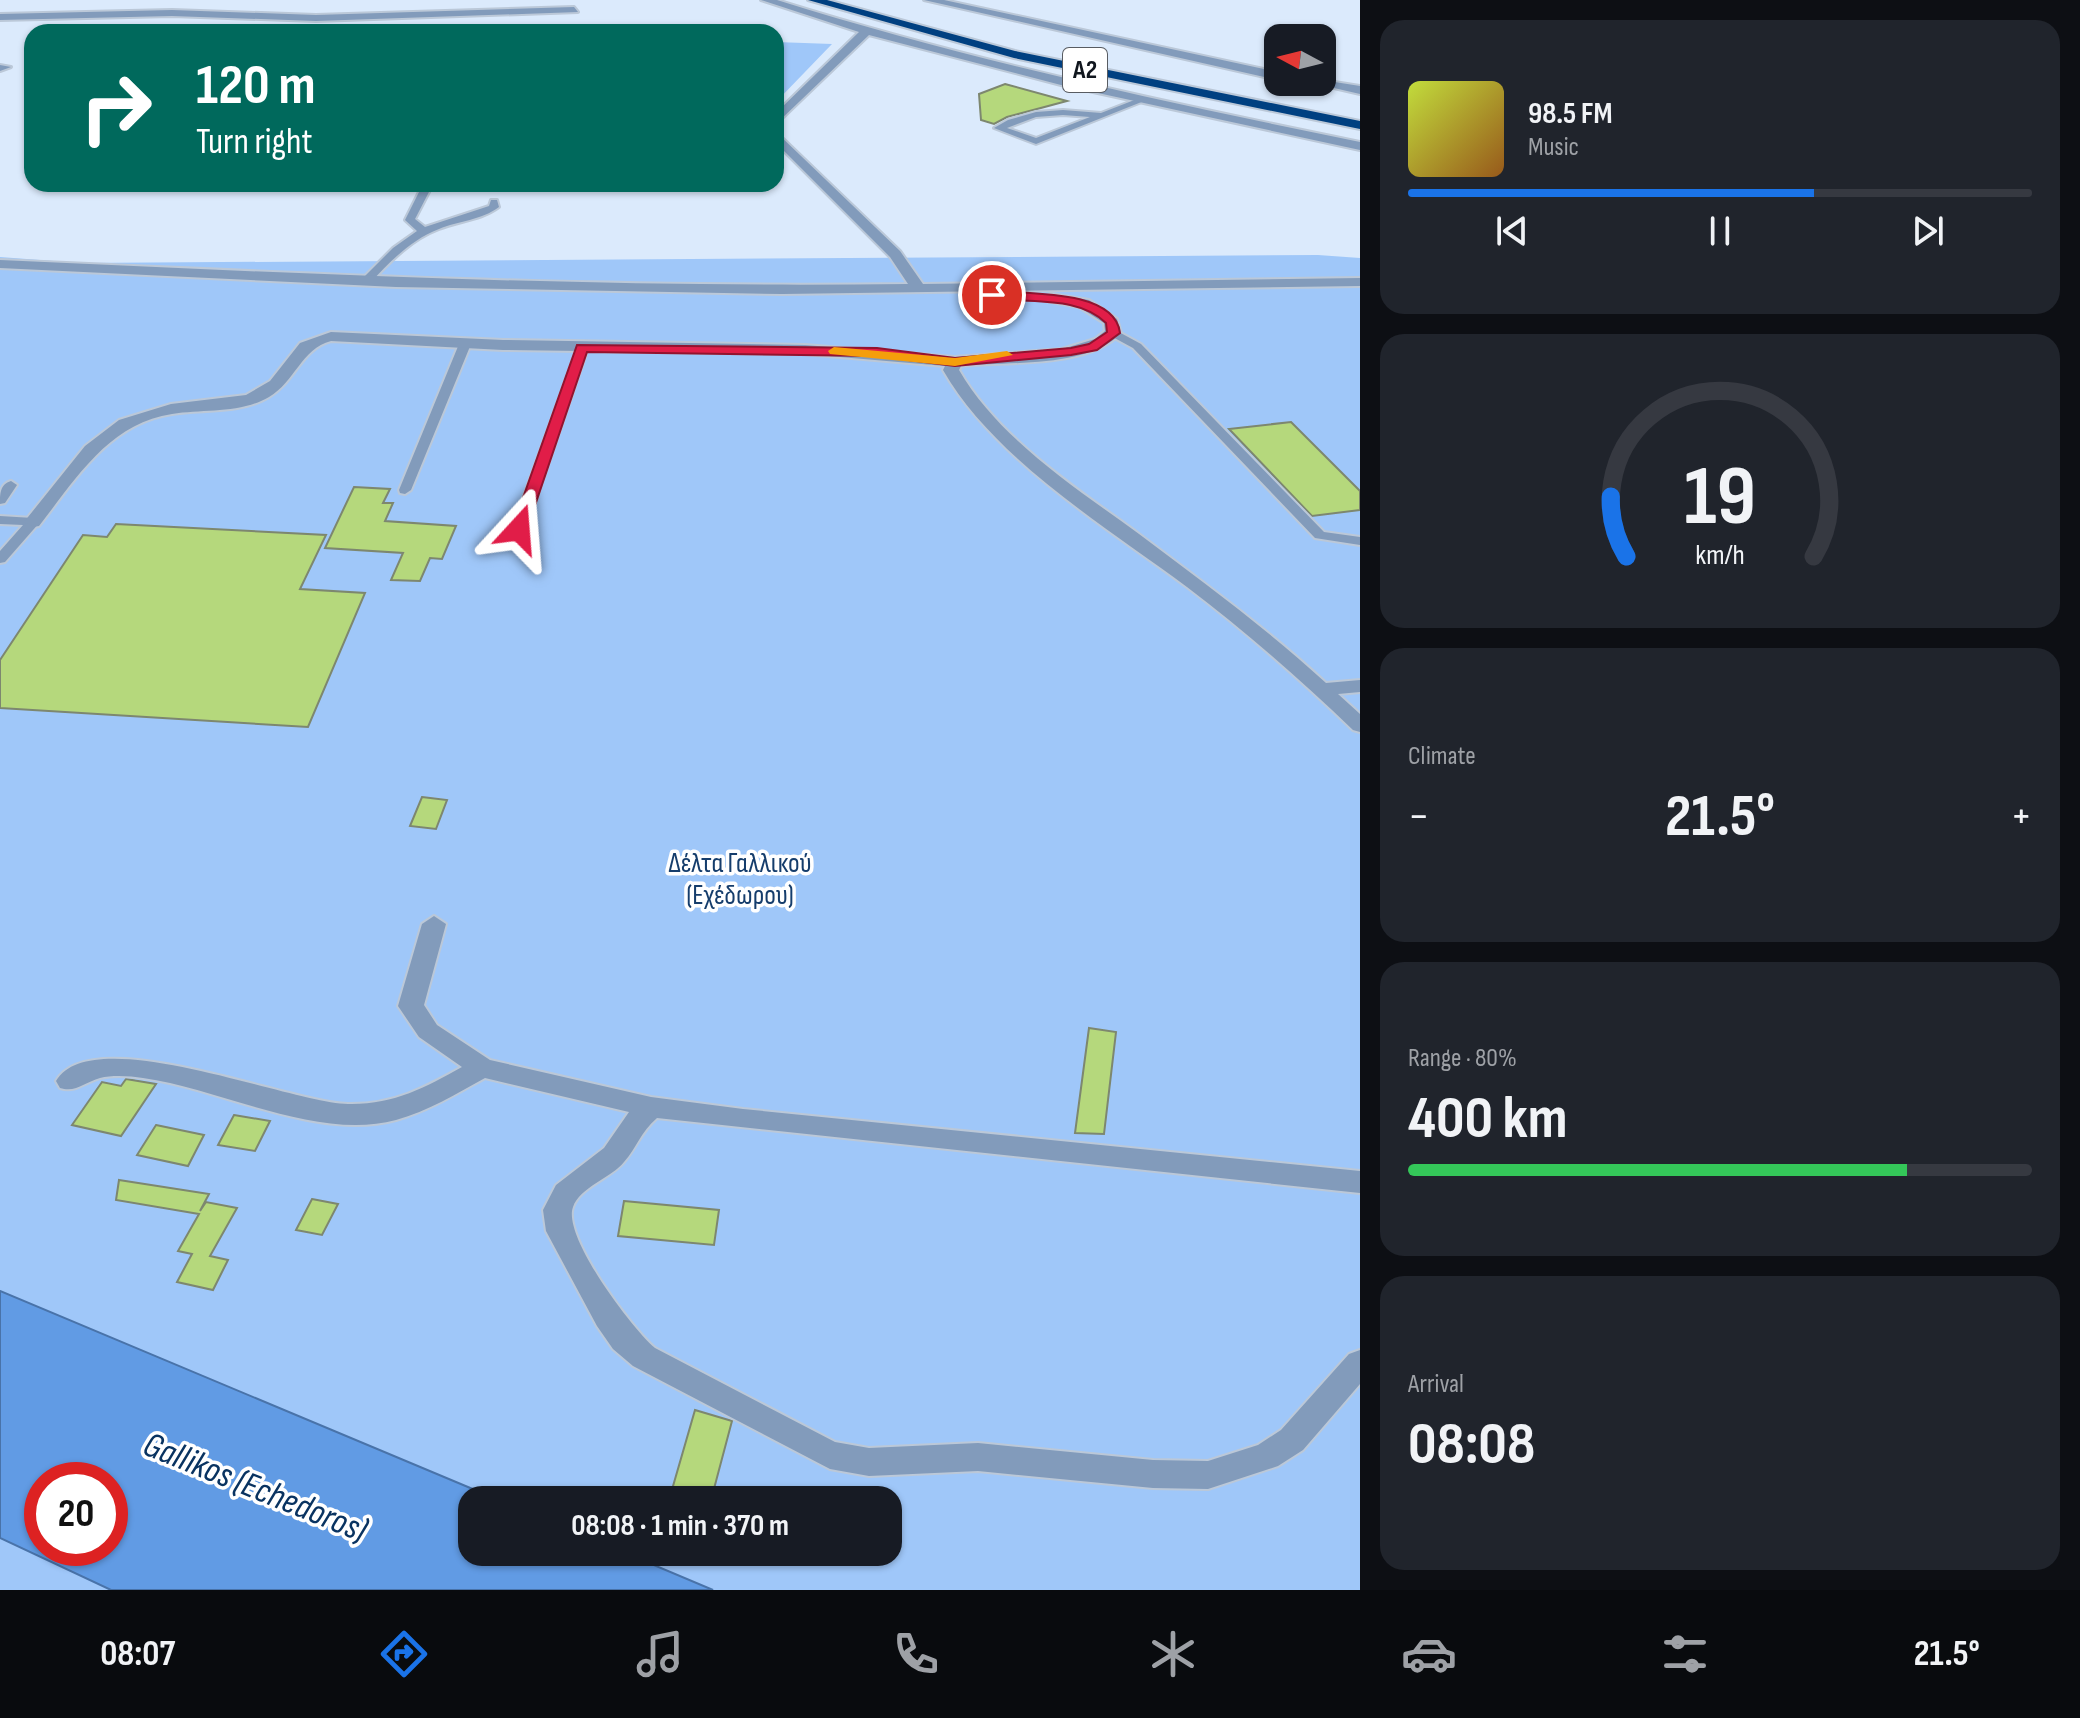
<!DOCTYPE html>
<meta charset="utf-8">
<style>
:root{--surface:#171b24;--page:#20242c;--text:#f1f3f6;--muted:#9ea1a6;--line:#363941;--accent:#1a73e8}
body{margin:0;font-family:"Sofia Sans Condensed",sans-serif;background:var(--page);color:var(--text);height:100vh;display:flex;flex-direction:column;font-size:30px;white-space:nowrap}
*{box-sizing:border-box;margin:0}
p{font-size:26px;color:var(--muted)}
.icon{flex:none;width:44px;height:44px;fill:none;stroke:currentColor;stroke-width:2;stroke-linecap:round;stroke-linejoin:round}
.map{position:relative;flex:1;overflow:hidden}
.details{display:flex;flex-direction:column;gap:20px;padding:20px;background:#0d0f14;width:720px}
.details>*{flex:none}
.top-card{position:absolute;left:24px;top:24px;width:760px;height:168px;border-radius:24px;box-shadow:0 2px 6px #0004;background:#00695c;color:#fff;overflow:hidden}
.needle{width:52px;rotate:277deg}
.controls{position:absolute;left:1264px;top:24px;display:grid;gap:16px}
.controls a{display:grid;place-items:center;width:72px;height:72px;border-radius:16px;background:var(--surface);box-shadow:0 2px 6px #0004;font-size:40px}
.speed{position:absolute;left:24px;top:1462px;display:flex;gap:16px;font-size:40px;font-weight:700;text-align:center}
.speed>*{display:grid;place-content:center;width:104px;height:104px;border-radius:50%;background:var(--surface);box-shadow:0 2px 6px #0004;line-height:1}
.speed .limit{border:12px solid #d22;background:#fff;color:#111}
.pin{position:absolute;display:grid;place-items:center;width:68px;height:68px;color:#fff;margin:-34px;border:4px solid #fff;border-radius:50%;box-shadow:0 2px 8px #0007}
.me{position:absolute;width:88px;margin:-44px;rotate:19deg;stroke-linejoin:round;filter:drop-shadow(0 0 6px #0008)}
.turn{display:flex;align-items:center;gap:28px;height:168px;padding:0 40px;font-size:36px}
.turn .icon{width:104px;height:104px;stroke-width:2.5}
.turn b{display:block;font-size:56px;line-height:68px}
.big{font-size:60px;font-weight:700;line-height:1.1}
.details .card{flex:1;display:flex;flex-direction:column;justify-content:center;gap:12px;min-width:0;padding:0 28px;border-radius:24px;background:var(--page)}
.details .dial{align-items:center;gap:0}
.dial svg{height:208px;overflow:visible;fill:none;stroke:var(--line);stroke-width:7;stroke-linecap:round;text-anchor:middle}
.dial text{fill:var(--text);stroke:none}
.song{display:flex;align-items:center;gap:24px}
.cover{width:96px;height:96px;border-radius:12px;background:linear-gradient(135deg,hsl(70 70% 55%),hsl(30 70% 35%))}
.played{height:8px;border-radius:4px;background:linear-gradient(90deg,var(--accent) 65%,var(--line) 65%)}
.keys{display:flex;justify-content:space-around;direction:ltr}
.heat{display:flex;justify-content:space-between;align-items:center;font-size:44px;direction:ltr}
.charge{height:12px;border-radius:6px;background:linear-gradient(90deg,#34c759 80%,var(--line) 0)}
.trip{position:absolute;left:458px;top:1486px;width:444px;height:80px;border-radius:24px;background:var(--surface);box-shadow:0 2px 6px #0004;font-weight:700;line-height:80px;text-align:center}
.tabs{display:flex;height:128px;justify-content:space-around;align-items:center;background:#090b0e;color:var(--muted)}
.tabs .icon{width:56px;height:56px}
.tabs .on{color:var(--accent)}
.tabs b{font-size:36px;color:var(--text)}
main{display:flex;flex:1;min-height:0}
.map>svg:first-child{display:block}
.green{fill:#9fc7f9;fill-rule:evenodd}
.water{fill:#619be4;stroke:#4973a9;stroke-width:2;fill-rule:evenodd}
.building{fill:#b5d87c;stroke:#7d876f;stroke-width:2}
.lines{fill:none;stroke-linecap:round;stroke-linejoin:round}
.service-casing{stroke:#bbc8d8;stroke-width:4}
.minor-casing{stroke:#bbc8d8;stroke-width:4}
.motorway-casing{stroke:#bbc8d8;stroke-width:4}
.service{fill:#829bbb;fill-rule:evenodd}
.minor{fill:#829bbb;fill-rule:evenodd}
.motorway{fill:#004081;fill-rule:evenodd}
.route{fill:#e11d48;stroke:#92132f;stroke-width:2}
.slow{fill:#f59e0b}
.labels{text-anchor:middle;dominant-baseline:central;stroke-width:7;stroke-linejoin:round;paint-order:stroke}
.shield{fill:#fff;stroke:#585c62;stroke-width:2}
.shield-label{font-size:26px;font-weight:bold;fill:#10161e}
.park-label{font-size:28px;fill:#153d6c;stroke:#fff}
.near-water-label{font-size:36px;font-style:italic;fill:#093361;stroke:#fff}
</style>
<main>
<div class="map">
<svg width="1360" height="1590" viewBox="0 0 1360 1590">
<rect width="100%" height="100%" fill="#dbeafc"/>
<!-- green -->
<path class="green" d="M776 42 832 44 776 102Z
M1318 255 1360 258V1590H0V257L80 263ZM42 1480H110V1548H42ZM472 1500H888V1552H472Z"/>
<!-- water -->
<path class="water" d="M0 1291 499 1500H472V1552H623L713 1590H111L0 1538ZM42 1480H110V1548H42Z"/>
<!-- building -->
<path class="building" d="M1005 84 1067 101 1007 117 994 124 981 120 979 94Z
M1291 422 1360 491V510L1312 516 1229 429Z
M354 487 390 489 383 503H393L385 521 456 526 442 559 430 558 420 581 391 580 403 553 325 548Z
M116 524 326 535 300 589 365 593 308 727 0 708V660L83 535 107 537Z
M422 797 447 800 436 829 410 826Z
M1089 1028 1116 1032 1104 1134 1075 1133Z
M126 1079 156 1084 121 1136 72 1125 102 1082 121 1086Z
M234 1115 270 1121 255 1151 218 1145Z
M156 1125 204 1135 188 1166 137 1155Z
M119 1180 209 1194 200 1211 206 1202 237 1208 210 1256 228 1260 213 1290 177 1282 192 1254 178 1251 199 1214 116 1200Z
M312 1199 338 1204 322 1235 296 1230Z
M624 1201 719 1210 714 1245 618 1236Z
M695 1410 732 1421 711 1500H669Z"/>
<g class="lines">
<!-- service casing -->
<g class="service-casing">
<path id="service" d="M0 65 11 67 0 71Z
M1137 99 1144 101 1036 144 994 128 1008 120 1036 112 1063 110 1101 113ZM1063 115 1090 117 1036 138 1007 128 1036 117Z
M415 184H425L430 190 415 219 425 227 483 208 489 206 491 200H497L499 207C482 220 458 221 439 229 410 240 390 262 369 284H361V280L393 248 417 231 405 220 420 190Z
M1109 331H1117L1141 344 1324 532 1360 537V545L1315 538 1133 348 1109 335Z
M465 341 471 344 411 490 405 494 400 493 399 490 459 344Z
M578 346 588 348 526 529 519 533 514 532 512 529Z
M11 481 17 485 5 503 0 504C0 494 0 484 11 481Z
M0 516 33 518 40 522 5 562 0 563V551L23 525 0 524Z"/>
</g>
<!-- minor casing -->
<g class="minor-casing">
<path id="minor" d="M761 0H777C968 60 1164 102 1360 142V150L1061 85 869 35 776 124V113L859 32Z
M924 0H944L1278 72V80Z
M574 7 578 12 316 21 172 16 0 20V14L172 10 316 15Z
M1322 80 1360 86V94L1308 82Z
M776 132 900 251 923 284 1360 278V286L782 294 396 287 0 268V260C303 274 605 288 908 284L890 257 776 143Z
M1051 294 1089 300 1117 319 1121 333C1088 369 1006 361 961 366L959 370C999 439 1076 488 1139 534 1203 582 1267 629 1326 683L1360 680V692L1338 694 1360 714V732L1353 730C1300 679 1245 631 1187 587 1105 526 994 459 943 370L945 366 805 354 503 350 331 341C301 349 295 382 269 397 240 414 204 409 172 414 109 423 75 480 39 526L33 527 24 522 85 446 119 420 171 404 246 395 270 381 300 343 331 332 503 340 805 345 955 357 1062 349 1095 339 1105 331 1104 323 1079 307 1046 301 1044 298Z
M434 916 446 924 424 1005 437 1025 490 1060 651 1097 743 1109 1360 1171V1193L657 1118C640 1133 637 1147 624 1162 611 1178 580 1187 573 1207 562 1236 632 1329 655 1348L835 1442 869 1448 978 1443 1153 1460 1208 1461 1258 1445 1281 1430 1349 1354 1360 1350V1384L1303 1450 1278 1466 1208 1489 1153 1488 978 1471 869 1476 830 1469 633 1366 613 1349 597 1326 546 1231 543 1210 556 1185 604 1148 629 1112 485 1078C456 1094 428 1111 396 1120 317 1141 222 1089 143 1078 130 1076 112 1075 100 1078 85 1082 76 1093 60 1088L56 1081C91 1020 290 1103 348 1104 393 1105 424 1088 462 1067L419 1037 398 1006 422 924Z"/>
</g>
<!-- motorway casing -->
<g class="motorway-casing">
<path id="motorway" d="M808 0H827L1015 51 1360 121V129L1014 58Z"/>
</g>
<!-- service -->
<use href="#service" class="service"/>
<!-- minor -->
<use href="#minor" class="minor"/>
<!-- motorway -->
<use href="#motorway" class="motorway"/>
</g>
<!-- route -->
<path class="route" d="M992 291C1026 294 1115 289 1120 333L1097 350 1071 355 955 366 877 356 587 352 527 529 519 533 512 529 577 345 877 348 955 358 1071 348 1089 344 1107 332 1106 323C1076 294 1027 305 988 297L986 295Z"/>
<!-- slow -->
<path class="slow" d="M834 347 955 358 1007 351 1013 355 955 366 830 354 828 351Z"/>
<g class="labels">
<!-- shield labels -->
<rect class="shield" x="1063" y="48" width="44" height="44" rx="6"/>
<g class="shield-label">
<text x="1085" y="70">Α2</text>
</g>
<!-- park labels -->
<g class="park-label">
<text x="740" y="863">Δέλτα Γαλλικού<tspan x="740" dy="32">(Εχέδωρου)</tspan></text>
</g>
<!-- near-water labels -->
<g class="near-water-label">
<text transform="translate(255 1488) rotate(22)">Gallikos (Echedoros)</text>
</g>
</g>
</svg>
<div class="controls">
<a><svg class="needle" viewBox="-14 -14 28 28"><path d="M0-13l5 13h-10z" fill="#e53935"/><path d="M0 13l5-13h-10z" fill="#9ea1a6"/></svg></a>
</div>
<div class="speed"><div class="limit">20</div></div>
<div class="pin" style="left:992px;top:295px;background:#d93025"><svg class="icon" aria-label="arrive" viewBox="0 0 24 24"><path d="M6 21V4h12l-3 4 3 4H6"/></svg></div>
<svg class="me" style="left:519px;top:529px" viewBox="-20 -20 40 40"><path d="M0-17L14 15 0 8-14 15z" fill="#e11d48" stroke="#fff" stroke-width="4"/></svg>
<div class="trip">08:08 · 1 min · 370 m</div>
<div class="top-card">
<div class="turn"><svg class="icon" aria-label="right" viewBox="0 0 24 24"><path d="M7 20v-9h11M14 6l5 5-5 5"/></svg><div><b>120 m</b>Turn right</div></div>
</div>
</div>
<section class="details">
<div class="card">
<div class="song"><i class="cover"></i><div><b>98.5 FM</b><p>Music</p></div></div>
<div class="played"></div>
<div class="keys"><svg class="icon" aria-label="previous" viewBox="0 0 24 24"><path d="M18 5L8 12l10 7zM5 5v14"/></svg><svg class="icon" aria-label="pause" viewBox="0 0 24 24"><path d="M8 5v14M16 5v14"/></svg><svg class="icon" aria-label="next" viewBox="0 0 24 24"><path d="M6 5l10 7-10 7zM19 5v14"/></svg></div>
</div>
<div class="card dial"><svg viewBox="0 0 100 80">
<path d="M14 69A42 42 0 1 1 86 69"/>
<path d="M14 69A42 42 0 0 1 8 46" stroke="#1a73e8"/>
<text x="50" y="56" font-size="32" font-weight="700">19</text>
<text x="50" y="72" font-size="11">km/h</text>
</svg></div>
<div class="card"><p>Climate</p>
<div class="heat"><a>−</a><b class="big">21.5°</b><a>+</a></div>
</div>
<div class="card"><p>Range · 80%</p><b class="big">400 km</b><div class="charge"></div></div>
<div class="card"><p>Arrival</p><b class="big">08:08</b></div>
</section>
</main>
<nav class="tabs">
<b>08:07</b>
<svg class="icon on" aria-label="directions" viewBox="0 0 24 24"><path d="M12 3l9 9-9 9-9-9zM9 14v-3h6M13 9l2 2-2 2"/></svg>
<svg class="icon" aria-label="music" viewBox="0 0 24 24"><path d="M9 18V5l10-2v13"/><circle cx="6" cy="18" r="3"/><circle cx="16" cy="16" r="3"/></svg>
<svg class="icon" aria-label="phone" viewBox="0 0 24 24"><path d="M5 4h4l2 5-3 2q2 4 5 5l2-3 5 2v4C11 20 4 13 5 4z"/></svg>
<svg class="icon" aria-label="climate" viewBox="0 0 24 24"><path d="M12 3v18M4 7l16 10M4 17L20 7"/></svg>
<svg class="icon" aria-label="car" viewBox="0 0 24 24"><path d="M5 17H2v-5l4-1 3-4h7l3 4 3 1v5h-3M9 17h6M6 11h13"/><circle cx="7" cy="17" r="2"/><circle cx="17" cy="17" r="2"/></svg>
<svg class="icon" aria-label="filters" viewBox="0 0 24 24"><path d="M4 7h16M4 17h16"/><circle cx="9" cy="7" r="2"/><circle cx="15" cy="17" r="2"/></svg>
<b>21.5°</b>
</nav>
